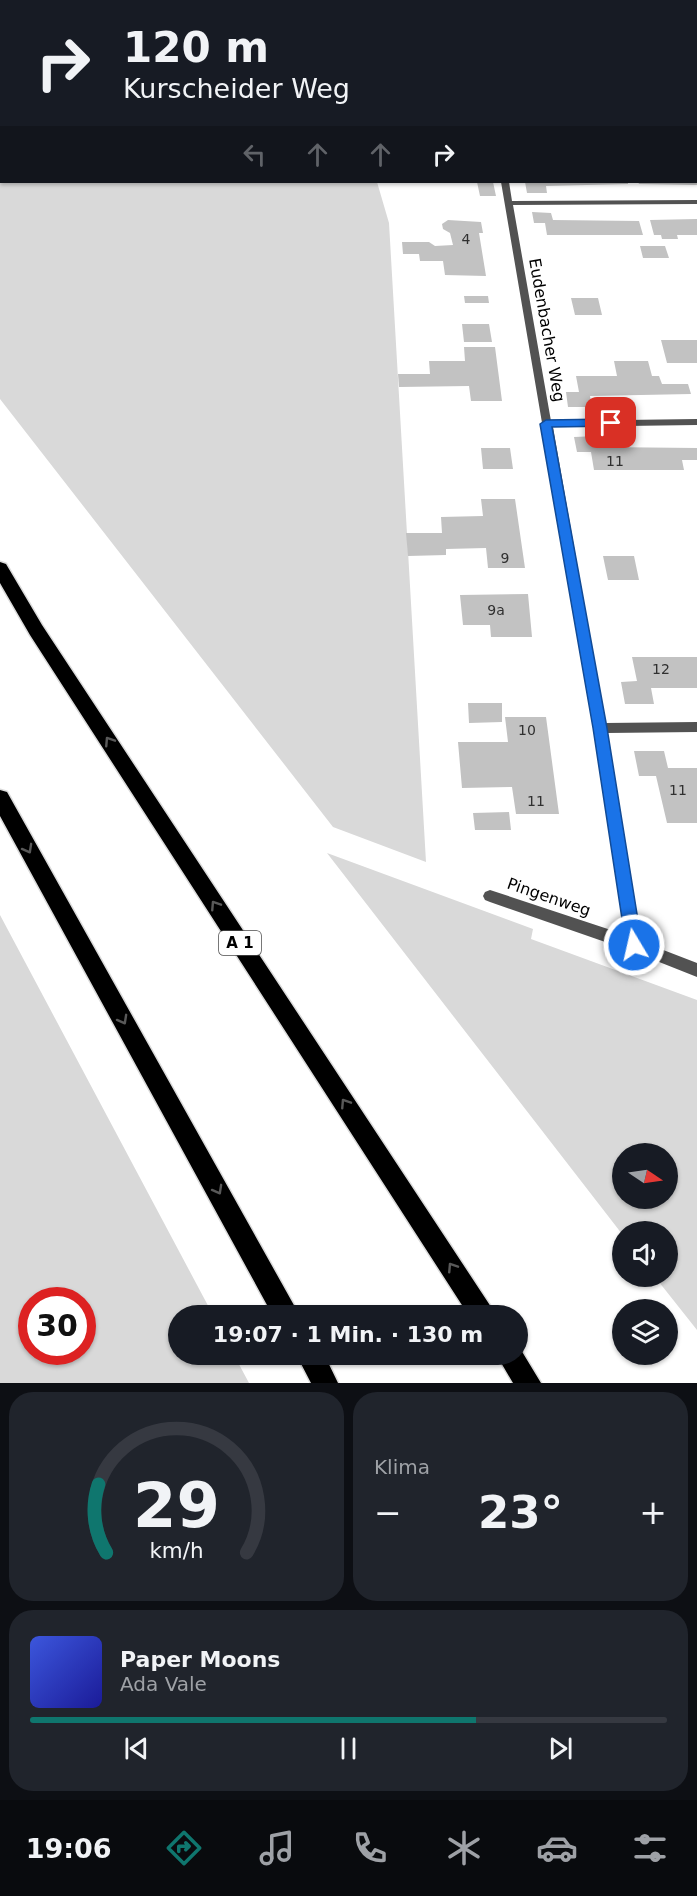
<!DOCTYPE html>
<html lang="de">
<meta charset="utf-8">
<style>
:root{--surface:#171b24;--page:#20242c;--text:#f1f3f6;--muted:#9ea1a6;--line:#363941;--accent:#0f766e}
body{margin:0;font-family:"DejaVu Sans",sans-serif;background:var(--page);color:var(--text);height:100vh;display:flex;flex-direction:column;font-size:22px;white-space:nowrap}
*{box-sizing:border-box;margin:0}
p{font-size:20px;color:var(--muted)}
.icon{flex:none;width:33px;height:33px;fill:none;stroke:currentColor;stroke-width:2;stroke-linecap:round;stroke-linejoin:round}
.map{position:relative;height:1383px;overflow:hidden}
.side{display:flex;flex-direction:column;gap:9px;padding:9px;background:#0d0f14;flex:1}
.side>*{flex:none}
.banner{position:absolute;left:0px;top:0px;width:698px;height:183px;box-shadow:0 2px 4px #0004;background:#171b24;color:var(--text);overflow:hidden}
.needle{width:39px;rotate:103deg}
.controls{position:absolute;left:612px;top:1143px;display:grid;gap:12px}
.controls a{display:grid;place-items:center;width:66px;height:66px;border-radius:50%;background:var(--surface);box-shadow:0 2px 4px #0004;font-size:30px}
.speed{position:absolute;left:18px;top:1287px;display:flex;gap:12px;font-size:30px;font-weight:700;text-align:center}
.speed>*{display:grid;place-content:center;width:78px;height:78px;border-radius:50%;background:var(--surface);box-shadow:0 2px 4px #0004;line-height:1}
.speed .limit{border:9px solid #d22;background:#fff;color:#111}
.pin{position:absolute;display:grid;place-items:center;width:51px;height:51px;color:#fff;margin:-26px;border-radius:12px;box-shadow:0 3px 9px #0006}
.me{position:absolute;width:66px;margin:-33px;rotate:351deg;stroke-linejoin:round;filter:drop-shadow(0 0 4px #0008)}
.turn{display:flex;align-items:center;gap:21px;height:126px;padding:0 24px;font-size:27px}
.turn .icon{width:78px;height:78px;stroke-width:2.5}
.turn b{display:block;font-size:42px;line-height:51px}
.lanes{display:flex;align-items:center;height:57px;padding:0 24px;background:#0003;justify-content:center;gap:30px;direction:ltr}
.lanes .off{opacity:.35}
.big{font-size:45px;font-weight:700;line-height:1.1}
.side .widget{flex:1;display:flex;flex-direction:column;justify-content:center;gap:9px;min-width:0;padding:0 21px;border-radius:24px;background:var(--page)}
.side .dial{align-items:center;gap:0}
.dial svg{height:156px;overflow:visible;fill:none;stroke:var(--line);stroke-width:7;stroke-linecap:round;text-anchor:middle}
.dial text{fill:var(--text);stroke:none}
.song{display:flex;align-items:center;gap:18px}
.cover{width:72px;height:72px;border-radius:9px;background:linear-gradient(135deg,hsl(230 70% 55%),hsl(240 70% 35%))}
.played{height:6px;border-radius:3px;background:linear-gradient(90deg,var(--accent) 70%,var(--line) 70%)}
.keys{display:flex;justify-content:space-around;direction:ltr}
.heat{display:flex;justify-content:space-between;align-items:center;font-size:33px;direction:ltr}
.side .tiles{flex:1;display:grid;gap:9px;grid-template-columns:1fr 1fr}
.widget:last-child{grid-column:span 2}
.trip{position:absolute;left:168px;top:1305px;width:360px;height:60px;border-radius:30px;background:var(--surface);box-shadow:0 2px 4px #0004;font-weight:700;line-height:60px;text-align:center}
.dock{display:flex;height:96px;justify-content:space-around;align-items:center;background:#090b0e;color:var(--muted)}
.dock .icon{width:42px;height:42px}
.dock .active{color:var(--accent)}
.dock b{font-size:27px;color:var(--text)}
.map>svg:first-child{display:block}
.green{fill:#d9d9d9;fill-rule:evenodd}
.building{fill:#c2c2c2}
.lines{fill:none;stroke-linecap:round;stroke-linejoin:round}
.motorway-casing{stroke:#dbdbdb;stroke-width:3}
.minor{fill:#525252;fill-rule:evenodd}
.motorway{fill:#000;fill-rule:evenodd}
.oneway{stroke:#595959}
.route{fill:#1a73e8;stroke:#114b97;stroke-width:1.5}
.labels{text-anchor:middle;dominant-baseline:central;stroke-width:4.5;stroke-linejoin:round;paint-order:stroke}
.number-label{font-size:14px;fill:#303030}
.shield{fill:#fff;stroke:#4c4c4c;stroke-width:1.5}
.shield-label{font-size:15px;font-weight:bold;fill:#000}
.street-label{font-size:16px;fill:#000;stroke:#fff}
</style>
<div class="map">
<svg width="697" height="1383" viewBox="0 0 697 1383">
<rect width="100%" height="100%" fill="#fff"/>
<!-- green -->
<path class="green" d="M0 0H325L2 2V182H377L389 223 426 862 333 827 0 399Z
M327 853 533 929 531 939 697 1000V1330L655 1277 668 1276V1232H622V1234ZM622 1154H668V1198H622Z
M0 915 213 1315 178 1316V1354L234 1355 249 1383H0ZM32 1300H82V1352H32Z"/>
<!-- building -->
<path class="building" d="M477 182H493L496 196H480Z
M525 182H628V184L546 186 547 193H527Z
M638 182H697V185L639 184Z
M532 212 551 213 553 220 639 221 643 235H547L545 223H534Z
M697 219V235H677L678 239H662L661 235H654L650 220Z
M448 220 481 222 483 233H479L486 276 445 275 443 261H420L419 254H403L402 242H429L435 246 453 245 450 233 443 229 442 224Z
M640 246H665L669 258H643Z
M464 296H488L489 303H465Z
M571 298H598L602 315H575Z
M462 324H489L492 342H464Z
M661 340H697V363H667Z
M464 347H495L502 401H471L469 386 399 387 398 374H430L429 361H465Z
M614 361H648L652 376H659L662 384H688L691 394 590 396 592 407H568L566 392H579L576 376H617Z
M598 436 601 447 697 448V460H682L684 470H594L591 452H577L574 437Z
M481 448H510L513 469H483Z
M481 499H515L525 568H488L486 548 446 549V555L408 556 406 533H442L441 517 483 516Z
M603 556H634L639 580H608Z
M528 594 532 637H491L490 625H463L460 595Z
M632 657H697V688H651L654 704H625L621 682 637 681Z
M468 703H502V722L469 723Z
M505 717H546L559 814H516L512 787 462 788 458 742H508Z
M634 751H664L668 768H697V823H667L656 776H639Z
M509 812 511 830H475L473 813Z"/>
<g class="lines">
<!-- motorway casing -->
<g class="motorway-casing">
<path id="motorway" d="M0 562 6 564 42 625 497 1316H469L30 635 0 583Z
M0 790 7 792 300 1316H273L0 816Z
M518 1345 541 1383H513L496 1354H518Z
M296 1354H324L338 1383H311Z"/>
</g>
<!-- minor -->
<path class="minor" d="M501 182H509L512 201 697 200V204L513 205 551 421 697 419V425L553 427 605 723 697 722V732L607 733 640 941 697 963V977L634 952 490 902 485 900 483 896 485 892 490 890 626 935 594 728Z"/>
<!-- motorway -->
<use href="#motorway" class="motorway"/>
</g>
<!-- one-way arrows -->
<defs><path id="oneway-chevron" d="M-2-3.5L2.5 0L-2 3.5" fill="none" stroke-width="1.6" stroke-linecap="round" stroke-linejoin="round" transform="scale(1.5)"/></defs>
<g class="oneway">
<use href="#oneway-chevron" transform="translate(109 741) rotate(-123)"/>
<use href="#oneway-chevron" transform="translate(28 849) rotate(61)"/>
<use href="#oneway-chevron" transform="translate(215 905) rotate(-123)"/>
<use href="#oneway-chevron" transform="translate(123 1020) rotate(61)"/>
<use href="#oneway-chevron" transform="translate(345 1103) rotate(-123)"/>
<use href="#oneway-chevron" transform="translate(218 1190) rotate(61)"/>
<use href="#oneway-chevron" transform="translate(452 1267) rotate(-123)"/>
</g>
<!-- route -->
<path class="route" d="M611 419 615 420V426L552 427 607 728 642 945 640 951 634 953 628 951 626 945 593 728 540 424 546 420Z"/>
<g class="labels">
<!-- number labels -->
<g class="number-label">
<text x="466" y="239">4</text>
<text x="615" y="461">11</text>
<text x="505" y="558">9</text>
<text x="496" y="610">9a</text>
<text x="661" y="669">12</text>
<text x="527" y="730">10</text>
<text x="678" y="790">11</text>
<text x="536" y="801">11</text>
</g>
<!-- shield labels -->
<rect class="shield" x="219" y="931" width="42" height="24" rx="4.5"/>
<g class="shield-label">
<text x="240" y="943">A 1</text>
</g>
<!-- street labels -->
<g class="street-label">
<text transform="translate(547 330) rotate(80)">Eudenbacher Weg</text>
<text transform="translate(549 897) rotate(19)">Pingenweg</text>
</g>
</g>
</svg>
<div class="controls">
<a><svg class="needle" viewBox="-14 -14 28 28"><path d="M0-13l5 13h-10z" fill="#e53935"/><path d="M0 13l5-13h-10z" fill="#9ea1a6"/></svg></a>
<a><svg class="icon" aria-label="sound" viewBox="0 0 24 24"><path d="M4 9h4l5-4v14l-5-4H4zM17 9q2 3 0 6"/></svg></a>
<a><svg class="icon" aria-label="layers" viewBox="0 0 24 24"><path d="M12 4l9 5-9 5-9-5zM3 14l9 5 9-5"/></svg></a>
</div>
<div class="speed"><div class="limit">30</div></div>
<div class="pin" style="left:611px;top:423px;background:#d93025"><svg class="icon" aria-label="arrive" viewBox="0 0 24 24"><path d="M6 21V4h12l-3 4 3 4H6"/></svg></div>
<svg class="me" style="left:634px;top:945px" viewBox="-20 -20 40 40"><circle r="17" fill="#1a73e8" stroke="#fff" stroke-width="3"/><path d="M0-11L8 9 0 5-8 9z" fill="#fff"/></svg>
<div class="trip">19:07 · 1 Min. · 130 m</div>
<div class="banner">
<div class="turn"><svg class="icon" aria-label="right" viewBox="0 0 24 24"><path d="M7 20v-9h11M14 6l5 5-5 5"/></svg><div><b>120 m</b>Kurscheider Weg</div></div>
<div class="lanes"><svg class="icon off" aria-label="left" viewBox="0 0 24 24"><path d="M17 20v-9H6M10 6l-5 5 5 5"/></svg><svg class="icon off" aria-label="ahead" viewBox="0 0 24 24"><path d="M12 20V5M6 11l6-6 6 6"/></svg><svg class="icon off" aria-label="ahead" viewBox="0 0 24 24"><path d="M12 20V5M6 11l6-6 6 6"/></svg><svg class="icon" aria-label="right" viewBox="0 0 24 24"><path d="M7 20v-9h11M14 6l5 5-5 5"/></svg></div>
</div>
</div>
<section class="side">
<div class="tiles">
<div class="widget dial"><svg viewBox="0 0 100 80">
<path d="M14 69A42 42 0 1 1 86 69"/>
<path d="M14 69A42 42 0 0 1 10 34" stroke="#0f766e"/>
<text x="50" y="56" font-size="32" font-weight="700">29</text>
<text x="50" y="72" font-size="11">km/h</text>
</svg></div>
<div class="widget"><p>Klima</p>
<div class="heat"><a>−</a><b class="big">23°</b><a>+</a></div>
</div>
<div class="widget">
<div class="song"><i class="cover"></i><div><b>Paper Moons</b><p>Ada Vale</p></div></div>
<div class="played"></div>
<div class="keys"><svg class="icon" aria-label="previous" viewBox="0 0 24 24"><path d="M18 5L8 12l10 7zM5 5v14"/></svg><svg class="icon" aria-label="pause" viewBox="0 0 24 24"><path d="M8 5v14M16 5v14"/></svg><svg class="icon" aria-label="next" viewBox="0 0 24 24"><path d="M6 5l10 7-10 7zM19 5v14"/></svg></div>
</div>
</div>
</section>
<nav class="dock">
<b>19:06</b>
<svg class="icon active" aria-label="directions" viewBox="0 0 24 24"><path d="M12 3l9 9-9 9-9-9zM9 14v-3h6M13 9l2 2-2 2"/></svg>
<svg class="icon" aria-label="music" viewBox="0 0 24 24"><path d="M9 18V5l10-2v13"/><circle cx="6" cy="18" r="3"/><circle cx="16" cy="16" r="3"/></svg>
<svg class="icon" aria-label="phone" viewBox="0 0 24 24"><path d="M5 4h4l2 5-3 2q2 4 5 5l2-3 5 2v4C11 20 4 13 5 4z"/></svg>
<svg class="icon" aria-label="climate" viewBox="0 0 24 24"><path d="M12 3v18M4 7l16 10M4 17L20 7"/></svg>
<svg class="icon" aria-label="car" viewBox="0 0 24 24"><path d="M5 17H2v-5l4-1 3-4h7l3 4 3 1v5h-3M9 17h6M6 11h13"/><circle cx="7" cy="17" r="2"/><circle cx="17" cy="17" r="2"/></svg>
<svg class="icon" aria-label="filters" viewBox="0 0 24 24"><path d="M4 7h16M4 17h16"/><circle cx="9" cy="7" r="2"/><circle cx="15" cy="17" r="2"/></svg>
</nav>
